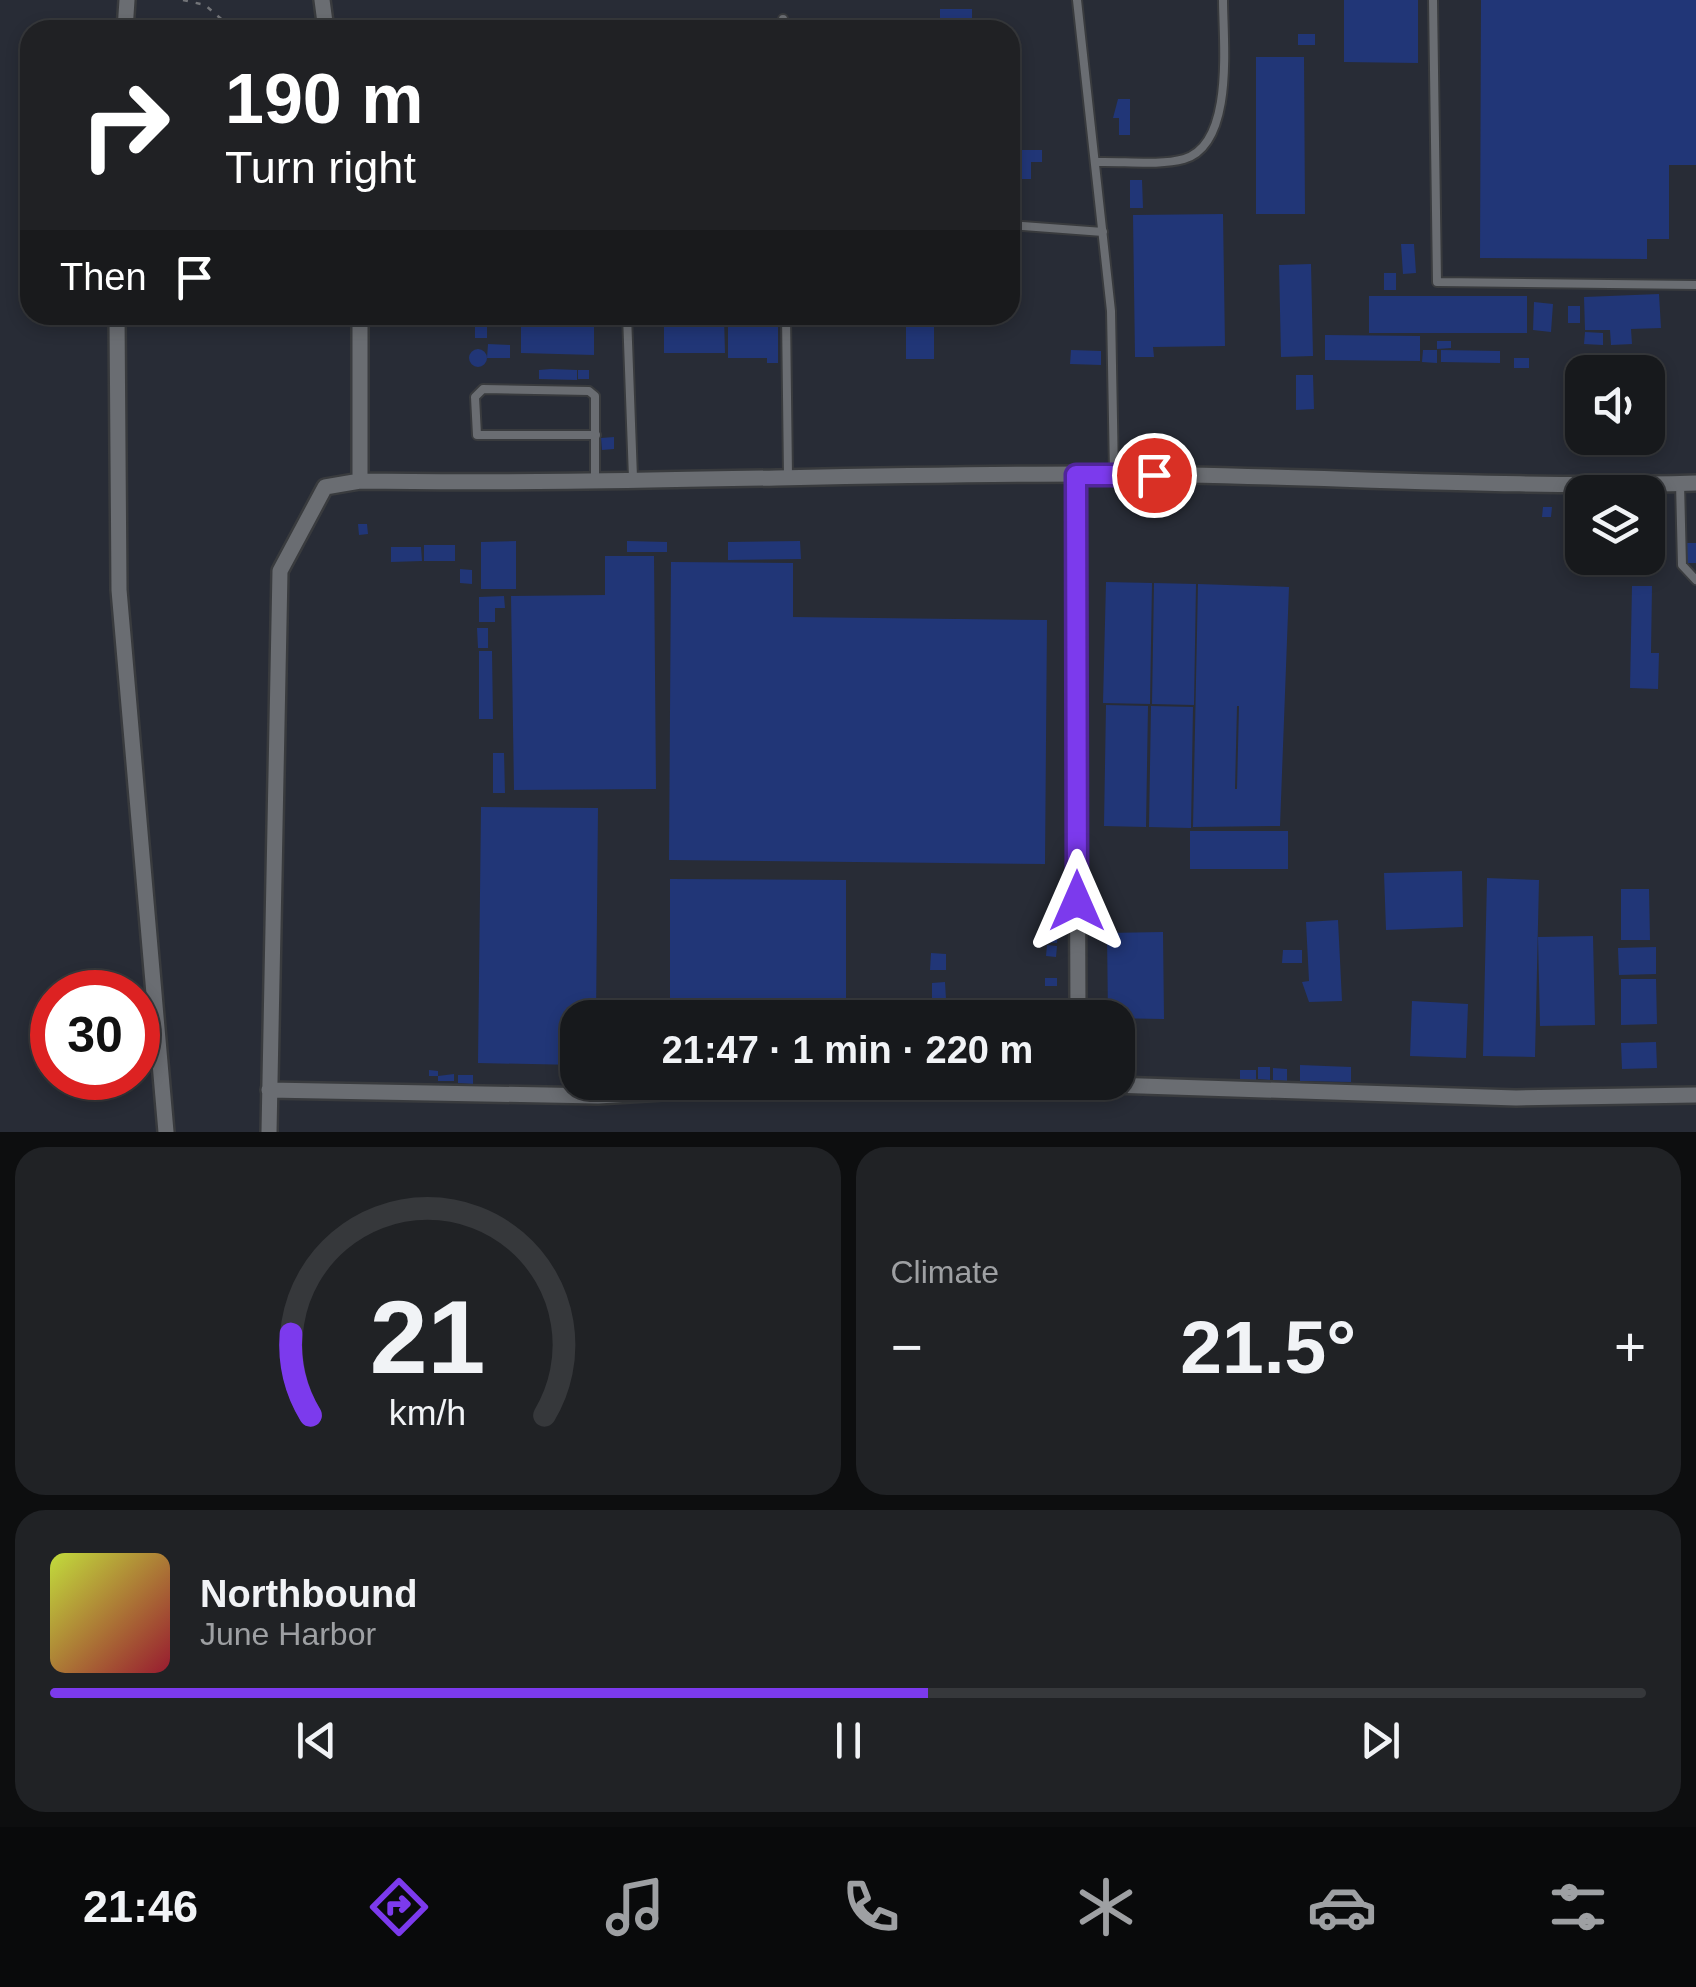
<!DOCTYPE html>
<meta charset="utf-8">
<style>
:root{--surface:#17191c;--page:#202225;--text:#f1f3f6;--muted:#9ea0a3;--line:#36383b;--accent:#7c3aed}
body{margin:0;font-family:Helvetica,sans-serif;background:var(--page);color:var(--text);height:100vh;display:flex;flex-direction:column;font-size:38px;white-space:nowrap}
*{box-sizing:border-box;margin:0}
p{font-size:32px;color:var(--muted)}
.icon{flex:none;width:55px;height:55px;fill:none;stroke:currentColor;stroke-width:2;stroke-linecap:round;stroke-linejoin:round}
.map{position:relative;height:1132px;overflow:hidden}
.side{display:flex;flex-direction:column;gap:15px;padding:15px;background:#0d0e0f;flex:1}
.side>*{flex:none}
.top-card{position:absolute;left:20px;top:20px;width:1000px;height:305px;border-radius:30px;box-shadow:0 5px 15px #0003,0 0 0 2px var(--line);background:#202124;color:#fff;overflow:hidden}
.controls{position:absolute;left:1565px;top:355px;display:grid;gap:20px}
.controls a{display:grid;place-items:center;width:100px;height:100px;border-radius:20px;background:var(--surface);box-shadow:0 5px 15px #0003,0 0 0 2px var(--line);font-size:50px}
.speed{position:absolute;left:30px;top:970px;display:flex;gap:20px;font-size:50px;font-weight:700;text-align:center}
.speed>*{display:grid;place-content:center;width:130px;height:130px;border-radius:50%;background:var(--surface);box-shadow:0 5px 15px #0003,0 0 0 2px var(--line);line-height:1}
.speed .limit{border:15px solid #d22;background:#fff;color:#111}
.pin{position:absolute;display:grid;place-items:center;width:85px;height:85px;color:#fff;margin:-42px;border:5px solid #fff;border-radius:50%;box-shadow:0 2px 10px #0007}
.me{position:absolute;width:110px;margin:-55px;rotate:0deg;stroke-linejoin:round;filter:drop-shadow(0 0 8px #0008)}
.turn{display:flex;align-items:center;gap:35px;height:210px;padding:0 40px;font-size:45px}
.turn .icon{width:130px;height:130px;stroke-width:2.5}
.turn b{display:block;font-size:70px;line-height:85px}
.then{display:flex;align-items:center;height:95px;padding:0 40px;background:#0003;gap:20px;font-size:38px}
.big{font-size:75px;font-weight:700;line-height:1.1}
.side .card{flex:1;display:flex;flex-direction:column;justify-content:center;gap:15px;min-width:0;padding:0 35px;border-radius:30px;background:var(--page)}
.side .dial{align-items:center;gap:0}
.dial svg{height:260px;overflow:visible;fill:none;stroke:var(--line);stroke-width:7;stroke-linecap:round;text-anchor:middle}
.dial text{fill:var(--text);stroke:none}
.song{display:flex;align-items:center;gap:30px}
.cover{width:120px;height:120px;border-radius:15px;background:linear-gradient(135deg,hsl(70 70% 55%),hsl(350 70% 35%))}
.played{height:10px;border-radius:5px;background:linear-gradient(90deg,var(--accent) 55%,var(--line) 55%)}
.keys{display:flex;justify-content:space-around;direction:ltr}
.heat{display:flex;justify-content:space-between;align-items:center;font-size:55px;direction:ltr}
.side .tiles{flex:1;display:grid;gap:15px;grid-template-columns:1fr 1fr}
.card:last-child{grid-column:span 2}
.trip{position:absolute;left:560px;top:1000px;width:575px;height:100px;border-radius:30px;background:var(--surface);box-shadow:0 5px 15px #0003,0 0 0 2px var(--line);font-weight:700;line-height:100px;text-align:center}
.menu{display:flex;height:160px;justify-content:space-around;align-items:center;background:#090a0b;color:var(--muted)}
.menu .icon{width:70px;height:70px}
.menu .active{color:var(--accent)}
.menu b{font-size:45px;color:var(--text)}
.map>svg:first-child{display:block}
.built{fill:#282c36;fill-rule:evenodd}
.building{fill:#213677;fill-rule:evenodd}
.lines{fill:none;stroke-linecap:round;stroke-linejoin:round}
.service-casing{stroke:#393b3e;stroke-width:12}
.minor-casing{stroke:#393b3e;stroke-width:20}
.path{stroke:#727478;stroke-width:2.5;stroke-dasharray:5 8;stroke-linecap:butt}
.service{stroke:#6a6d72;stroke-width:8}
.minor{stroke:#6a6d72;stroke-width:15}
.route-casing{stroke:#51269a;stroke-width:25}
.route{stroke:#7c3aed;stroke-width:18}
</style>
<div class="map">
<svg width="1696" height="1132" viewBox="0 0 1696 1132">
<rect width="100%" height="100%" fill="#1f2126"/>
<!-- built -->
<path class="built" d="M0 0H1696V1132H0ZM30 30H1010V315H30ZM1582 372H1648V438H1582ZM1582 492H1648V558H1582ZM52 992H138V1078H52ZM578 1018H1118V1082H578Z"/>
<!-- building -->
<path class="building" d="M1344 0H1418V63L1344 62Z
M1481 0H1696V165H1669V239H1647V259L1480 258Z
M940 9H972V30H940Z
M1298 34H1315V45H1298Z
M1256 57H1304L1305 214H1256Z
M1118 99H1130V135H1119V118H1113Z
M1010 150H1042V162H1031V179H1010Z
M1130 180H1142L1143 208H1130Z
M1223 214 1225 346 1153 347 1154 357H1135L1133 215Z
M1401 244H1414L1416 273 1403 274Z
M1311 264 1313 356 1281 357 1279 265Z
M1384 273H1396V290H1384Z
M1659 294 1661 328 1631 329 1632 344 1611 345 1610 330H1585L1584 297Z
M1369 296H1527V333H1369Z
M1534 302 1553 304 1551 332 1533 330Z
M1568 306H1580V323H1568Z
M475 315H487V338H475Z
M664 315 724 317 725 353H664Z
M906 315H934V359H906Z
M521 326 594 327V355L521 353Z
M728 327H778V363H767V358H728Z
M1585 332 1603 333V345L1584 344Z
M1325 335 1420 336V361L1325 360Z
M1437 341H1451V348L1437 349Z
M488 344 510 345V358H487Z
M469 358a9 9 0 1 1 18 0a9 9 0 1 1-18 0Z
M1071 350 1101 351V365L1070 364Z
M1423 350H1437V363L1422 362Z
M1441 350 1500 351V363L1441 362Z
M1514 358H1529V368H1514Z
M551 369 577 370V380L539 379V370Z
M578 370H589V379H578Z
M1296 375H1313L1314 409 1296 410Z
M1565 391H1582V411H1565Z
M614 437V449L602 450 601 438Z
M1543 507H1552L1551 517H1542Z
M358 524H367L368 534 359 535Z
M516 541V589H481V542Z
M627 541 667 542V552H627Z
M800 541 801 559 728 560V542Z
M1687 543H1696V563H1687Z
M424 545H455V561H424Z
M391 547H421L422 561 391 562Z
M605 556H654L656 789 514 790 511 596 605 595Z
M671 562 793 563V617L1047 620 1045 864 669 860Z
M460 569 472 570V584L460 583Z
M1106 582 1152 583 1150 704 1103 703Z
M1154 583 1196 584 1194 705 1152 704Z
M1198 584 1289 587 1280 826 1193 827ZM1237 706H1239L1237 789H1235Z
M1632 586H1652L1651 653H1659L1658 689 1630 688Z
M504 596 505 608H495V622H479V597Z
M477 628H488V648H478Z
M479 651H492L493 719H479Z
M1106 705 1148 706 1146 827 1104 826Z
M1151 706 1193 707 1191 828 1149 827Z
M493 753H504L505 793H493Z
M481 807 598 808 596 1018H578V1065L478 1063Z
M1190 831H1288V869H1190Z
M1462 871 1463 927 1386 930 1384 873Z
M1487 878 1539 880 1535 1057 1483 1056Z
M670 879 846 880V1009H825V1017H807V1008H768V1016H751L750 1008H710V1016H693V1010H670Z
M1621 889H1649L1650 940H1621Z
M1338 920 1342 1001 1309 1002 1302 982 1309 981 1306 922Z
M1047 932 1058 933 1057 943 1046 942Z
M1163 932 1164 1019 1108 1018 1107 933Z
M1593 936 1595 1025 1540 1026 1538 937Z
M1047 945 1057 946 1056 957 1046 956Z
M1656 947V974L1619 975 1618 948Z
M1283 950H1302V963H1282Z
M931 953 946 954V970H930Z
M1045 978H1057V986H1045Z
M1621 979H1656L1657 1024 1621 1025Z
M945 982 946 999H932V983Z
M1412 1001 1468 1004 1466 1058 1410 1056Z
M1005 1005 1021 1006V1018H1004Z
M1656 1042 1657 1068 1622 1069 1621 1043Z
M1300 1065 1351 1067V1082L1300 1081Z
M1258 1067H1270V1080L1258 1079Z
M1273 1068 1287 1069V1081L1273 1080Z
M429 1070 438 1071V1076L454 1074V1081H438V1076H429Z
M1240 1070H1256V1080H1240Z
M458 1075H473V1084L458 1083Z"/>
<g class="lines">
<!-- service casing -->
<g class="service-casing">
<path id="service" d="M1077 0 1111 311 1114 474
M1433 0 1437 282 1696 285
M783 19V30
M1097 162C1123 161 1159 166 1184 159 1235 144 1223 41 1223 0
M1010 225 1103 232
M627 315 633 478
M786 315 788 477
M595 482V396L589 391 483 389 475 397 477 435H596
M1680 483 1682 565 1696 580"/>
</g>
<!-- minor casing -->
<g class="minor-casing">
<path id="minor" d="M322 0 326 30
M125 30 127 0
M117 315 119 590 166 1132
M1076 475 1078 1018
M360 481C612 485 863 473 1115 474 1308 475 1503 489 1696 483
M1020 1082 1516 1098 1696 1095
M269 1090 598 1096 822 1082
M269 1132 280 571 325 487 360 481V315"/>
</g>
<!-- path -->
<path class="path" d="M183 0 205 5 234 30"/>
<!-- service -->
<use href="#service" class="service"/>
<!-- minor -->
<use href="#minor" class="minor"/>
</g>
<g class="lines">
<!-- route casing -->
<g class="route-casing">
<path id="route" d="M1077 901 1076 475H1154"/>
</g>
<!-- route -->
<use href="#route" class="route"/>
</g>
</svg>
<div class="controls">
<a><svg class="icon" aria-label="sound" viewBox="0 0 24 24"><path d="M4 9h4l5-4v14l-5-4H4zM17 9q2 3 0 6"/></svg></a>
<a><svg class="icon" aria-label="layers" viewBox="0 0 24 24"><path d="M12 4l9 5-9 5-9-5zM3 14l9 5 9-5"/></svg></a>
</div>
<div class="speed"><div class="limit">30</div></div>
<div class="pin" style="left:1154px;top:475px;background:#d93025"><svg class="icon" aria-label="arrive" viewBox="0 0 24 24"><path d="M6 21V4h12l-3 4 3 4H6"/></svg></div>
<svg class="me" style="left:1077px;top:901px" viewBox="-20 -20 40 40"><path d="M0-17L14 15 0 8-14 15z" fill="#7c3aed" stroke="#fff" stroke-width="4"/></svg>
<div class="trip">21:47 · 1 min · 220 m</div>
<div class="top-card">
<div class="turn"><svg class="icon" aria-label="right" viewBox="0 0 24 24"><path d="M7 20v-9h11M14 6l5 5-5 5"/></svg><div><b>190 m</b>Turn right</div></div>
<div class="then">Then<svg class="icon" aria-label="arrive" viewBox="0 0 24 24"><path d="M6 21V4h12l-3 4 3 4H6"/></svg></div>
</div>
</div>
<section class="side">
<div class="tiles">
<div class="card dial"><svg viewBox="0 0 100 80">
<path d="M14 69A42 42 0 1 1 86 69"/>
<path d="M14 69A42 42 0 0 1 8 44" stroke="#7c3aed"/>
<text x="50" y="56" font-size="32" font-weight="700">21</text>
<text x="50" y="72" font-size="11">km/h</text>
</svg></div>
<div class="card"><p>Climate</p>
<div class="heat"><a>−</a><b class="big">21.5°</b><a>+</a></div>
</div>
<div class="card">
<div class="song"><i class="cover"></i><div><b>Northbound</b><p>June Harbor</p></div></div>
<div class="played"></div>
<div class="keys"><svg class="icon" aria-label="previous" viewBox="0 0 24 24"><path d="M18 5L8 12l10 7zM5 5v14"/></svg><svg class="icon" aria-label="pause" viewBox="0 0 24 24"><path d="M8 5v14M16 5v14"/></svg><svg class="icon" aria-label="next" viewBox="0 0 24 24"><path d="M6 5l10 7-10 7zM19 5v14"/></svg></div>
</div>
</div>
</section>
<nav class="menu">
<b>21:46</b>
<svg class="icon active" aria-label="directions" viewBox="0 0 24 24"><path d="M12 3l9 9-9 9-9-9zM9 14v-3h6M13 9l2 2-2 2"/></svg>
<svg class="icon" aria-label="music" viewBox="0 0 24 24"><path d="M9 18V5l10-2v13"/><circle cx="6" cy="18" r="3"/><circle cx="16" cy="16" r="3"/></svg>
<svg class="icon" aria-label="phone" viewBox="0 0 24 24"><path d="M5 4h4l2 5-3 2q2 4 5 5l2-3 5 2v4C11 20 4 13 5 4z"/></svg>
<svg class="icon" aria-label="climate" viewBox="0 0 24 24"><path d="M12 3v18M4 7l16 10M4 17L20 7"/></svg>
<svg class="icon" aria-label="car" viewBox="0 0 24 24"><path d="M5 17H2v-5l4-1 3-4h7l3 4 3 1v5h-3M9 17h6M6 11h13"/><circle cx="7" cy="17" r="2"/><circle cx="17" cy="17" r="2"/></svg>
<svg class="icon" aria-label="filters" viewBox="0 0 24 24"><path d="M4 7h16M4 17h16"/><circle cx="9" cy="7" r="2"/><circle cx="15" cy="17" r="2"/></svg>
</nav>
